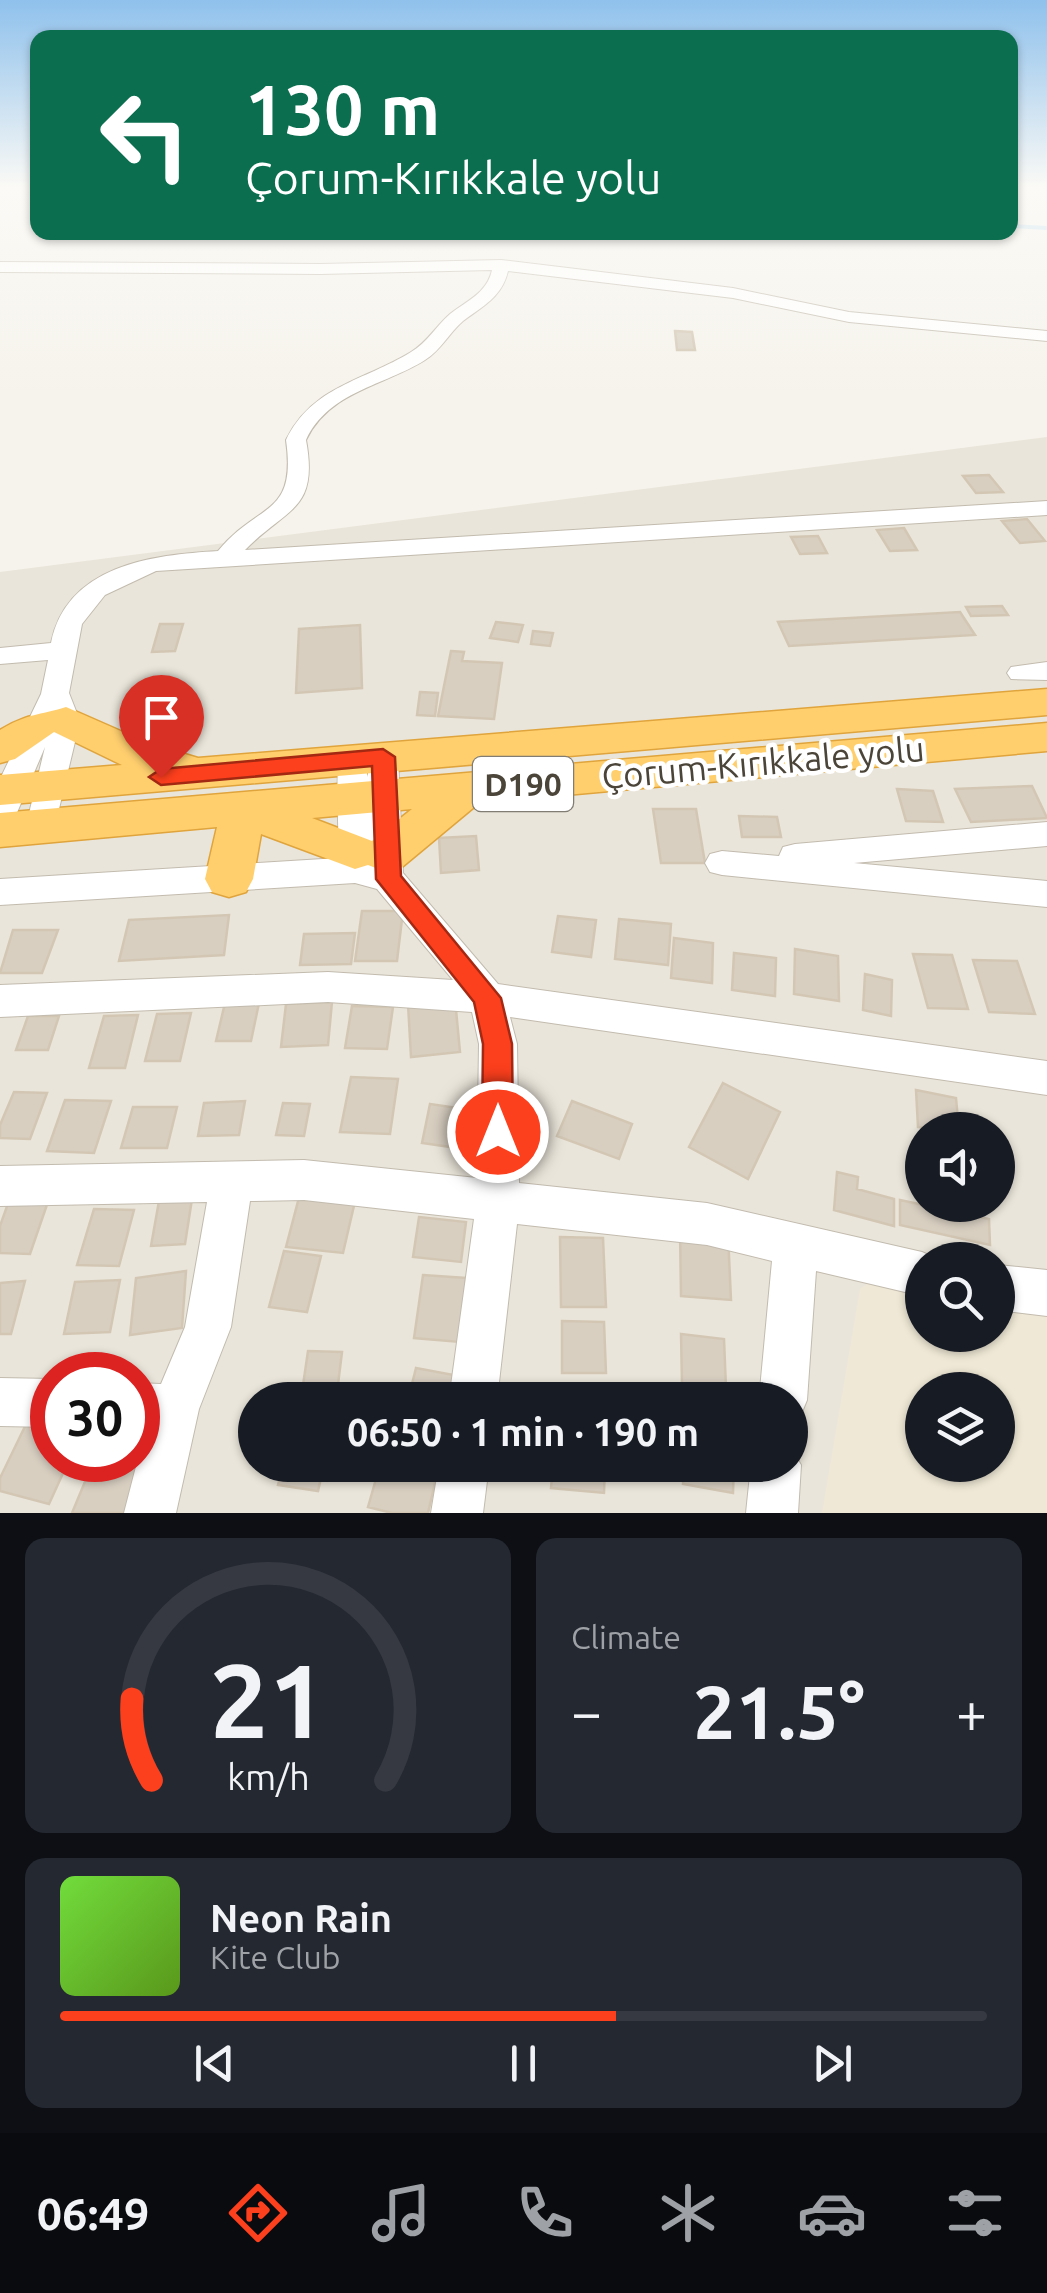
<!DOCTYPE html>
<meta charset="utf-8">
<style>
:root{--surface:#171b24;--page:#242831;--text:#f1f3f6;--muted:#9ea1a6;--line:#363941;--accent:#fc3f1d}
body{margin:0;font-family:Ubuntu,sans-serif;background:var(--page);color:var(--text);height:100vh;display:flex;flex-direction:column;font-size:38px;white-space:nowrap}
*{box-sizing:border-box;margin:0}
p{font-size:32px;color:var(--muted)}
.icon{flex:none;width:55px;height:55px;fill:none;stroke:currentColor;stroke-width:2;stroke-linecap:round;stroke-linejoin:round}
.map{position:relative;height:1513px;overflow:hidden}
.details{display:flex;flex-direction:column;gap:25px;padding:25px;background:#0d0f14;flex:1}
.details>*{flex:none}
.banner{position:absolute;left:30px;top:30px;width:988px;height:210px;border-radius:20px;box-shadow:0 2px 8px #0004;background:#0b6e4f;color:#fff;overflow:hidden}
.fabs{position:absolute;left:905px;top:1112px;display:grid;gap:20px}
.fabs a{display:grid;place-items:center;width:110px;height:110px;border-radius:50%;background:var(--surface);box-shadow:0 2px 8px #0004;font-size:50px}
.speed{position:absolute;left:30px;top:1352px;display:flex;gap:20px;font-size:50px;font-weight:700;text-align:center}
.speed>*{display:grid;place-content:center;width:130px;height:130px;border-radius:50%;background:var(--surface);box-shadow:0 2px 8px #0004;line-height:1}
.speed .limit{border:15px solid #d22;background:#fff;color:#111}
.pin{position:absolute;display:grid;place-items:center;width:85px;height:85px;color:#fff;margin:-102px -42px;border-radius:50% 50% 50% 0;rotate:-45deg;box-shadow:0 0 10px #0007}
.pin .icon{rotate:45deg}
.me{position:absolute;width:110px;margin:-55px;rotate:0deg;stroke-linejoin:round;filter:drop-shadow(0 0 8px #0008)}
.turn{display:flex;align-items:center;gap:35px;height:210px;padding:0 50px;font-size:45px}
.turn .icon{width:130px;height:130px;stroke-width:2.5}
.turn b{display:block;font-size:70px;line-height:85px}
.big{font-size:75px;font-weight:700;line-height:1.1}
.details .widget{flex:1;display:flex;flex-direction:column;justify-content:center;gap:15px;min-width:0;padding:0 35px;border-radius:20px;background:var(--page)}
.details .dial{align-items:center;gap:0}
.dial svg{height:260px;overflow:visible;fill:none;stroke:var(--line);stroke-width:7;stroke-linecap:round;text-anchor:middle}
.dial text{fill:var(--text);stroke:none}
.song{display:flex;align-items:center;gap:30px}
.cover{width:120px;height:120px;border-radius:15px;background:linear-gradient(135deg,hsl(100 70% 55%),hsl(90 70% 35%))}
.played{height:10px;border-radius:5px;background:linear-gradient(90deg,var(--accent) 60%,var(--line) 60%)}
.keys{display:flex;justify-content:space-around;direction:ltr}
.heat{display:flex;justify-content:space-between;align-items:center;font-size:55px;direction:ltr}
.details .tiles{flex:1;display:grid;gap:25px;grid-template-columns:1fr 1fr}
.widget:last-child{grid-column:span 2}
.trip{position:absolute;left:238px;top:1382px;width:570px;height:100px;border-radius:50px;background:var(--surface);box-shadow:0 2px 8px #0004;font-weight:700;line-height:100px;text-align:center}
.menu{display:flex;height:160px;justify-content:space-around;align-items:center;background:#090b0e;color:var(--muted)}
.menu .icon{width:70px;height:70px}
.menu .active{color:var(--accent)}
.menu b{font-size:45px;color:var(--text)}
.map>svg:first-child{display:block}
.residential{fill:#eae5da;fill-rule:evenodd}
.education{fill:#efe8d6;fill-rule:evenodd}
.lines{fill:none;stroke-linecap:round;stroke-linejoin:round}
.stream{stroke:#a9d4f2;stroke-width:4}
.building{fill:#d8cfc1;stroke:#d3c7b4;stroke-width:2.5}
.minor-casing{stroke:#c2bbae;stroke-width:2}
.highway-casing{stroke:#e0a43c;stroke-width:3}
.minor{fill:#fff;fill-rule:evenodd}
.highway{fill:#ffcf6e;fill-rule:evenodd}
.route{fill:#fc3f1d;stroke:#a42913;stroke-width:2.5}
.labels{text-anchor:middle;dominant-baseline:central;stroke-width:9;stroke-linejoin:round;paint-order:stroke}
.shield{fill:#fff;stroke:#817c74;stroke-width:2.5}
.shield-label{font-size:32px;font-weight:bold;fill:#4b4439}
.street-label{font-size:35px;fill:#4b4439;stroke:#fff}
</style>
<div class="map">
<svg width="1047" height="1513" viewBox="0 0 1047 1513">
<rect width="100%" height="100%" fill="#f6f3ec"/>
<!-- residential -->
<path class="residential" d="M1047 437V1513H0V572ZM922 1130H998V1205H922ZM922 1260H998V1335H922ZM52 1375H138V1460H52ZM922 1390H998V1465H922ZM255 1400H790V1465H255Z"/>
<!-- education -->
<path class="education" d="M883 1273 922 1280V1335H998V1294L1047 1303V1513H822L860 1289ZM922 1390H998V1465H922Z"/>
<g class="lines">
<!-- stream -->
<path class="stream" d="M1010 226 1047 228"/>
</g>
<!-- building -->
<path class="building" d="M675 331 692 332 695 350H677Z
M989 475 1003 492 976 493 963 476Z
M1027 519 1045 541 1020 543 1002 521Z
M904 528 917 550 890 551 877 530Z
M818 536 827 553 800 554 791 537Z
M1002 606 1008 615 971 616 966 607Z
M960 612 975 635 789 646 778 622Z
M496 622 523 625 518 642 490 638Z
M160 624H183L175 651 152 652Z
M360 625 362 688 296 693 299 629Z
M533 631 553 633 550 646 531 644Z
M451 651 464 652 462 661 502 663 494 719 438 716Z
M420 692 438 693 435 716 417 715Z
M1032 786 1047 818 971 822 955 789Z
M897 789 933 791 943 822 906 821Z
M653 809H696L705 863H661Z
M739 816 777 817 781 837H742Z
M476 836 479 870 441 873 439 838Z
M362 911H403L397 961H355Z
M229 915 224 955 119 961 129 920Z
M558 916 596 920 591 957 552 952Z
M619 919 671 924 668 965 615 959Z
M13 930H58L42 973H0Z
M355 933 351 964 300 965 304 934Z
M674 938 713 943 712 983 671 978Z
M795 949 838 956 839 1001 794 994Z
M734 953 776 958 775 996 732 990Z
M913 954 952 955 968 1009 928 1008Z
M973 960 1017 961 1035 1014 989 1012Z
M865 974 892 980 891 1016 863 1010Z
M455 999 460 1052 411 1057 408 1004Z
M332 1002 328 1045 281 1047 286 1004Z
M225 1003H259L251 1041H216Z
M352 1006 393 1007 387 1049 345 1048Z
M191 1013 180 1061H145L157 1014Z
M138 1015 125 1068H89L104 1016Z
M28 1016H59L48 1050H16Z
M351 1077 398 1079 390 1134 340 1132Z
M723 1083 780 1112 748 1179 689 1147Z
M916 1090 956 1098 959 1130 918 1127Z
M14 1092 47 1093 30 1139 0 1138V1125Z
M65 1100 111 1101 94 1153 47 1151Z
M245 1101 239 1135 198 1136 204 1103Z
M572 1101 632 1124 619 1159 557 1136Z
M283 1103 310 1104 304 1136 276 1135Z
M430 1104 478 1111 471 1150 422 1143Z
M133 1107H177L167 1148H121Z
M837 1172 858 1177 857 1189 894 1199V1226L834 1210Z
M301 1190 356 1197 343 1253 286 1247Z
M11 1195 50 1196 30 1254 0 1253V1226Z
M192 1199 185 1244 151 1246 159 1201Z
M900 1200 989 1219 990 1245 900 1225Z
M94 1209 134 1210 119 1266 77 1265Z
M419 1217 466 1222 461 1262 413 1257Z
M680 1230 728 1234 731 1300 681 1296Z
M560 1237 603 1238 606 1307H561Z
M284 1251 321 1256 307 1312 269 1307Z
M186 1271 182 1328 130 1335 136 1278Z
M423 1275 466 1278 460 1342 414 1338Z
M120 1280 110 1332 64 1334 75 1282Z
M25 1281 11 1334H0V1283Z
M562 1321 604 1322 606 1373H562Z
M681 1334 724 1339 726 1388 682 1384Z
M308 1351 342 1352 337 1393 302 1392Z
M416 1368 464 1377 459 1400H408Z
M32 1412 52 1417V1460H69L49 1504 0 1491V1478Z
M138 1454 151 1458 130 1513H72L94 1460H138Z
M283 1465H324L318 1491 278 1485Z
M380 1465H439L428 1513H392L368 1507Z
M553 1465H605L604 1493 551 1488Z
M684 1465H734L733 1493 683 1484Z"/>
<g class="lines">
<!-- minor casing -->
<g class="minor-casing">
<path id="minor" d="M501 260 733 288 849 312 1047 331V341L849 322 733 298 508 271C502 297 483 306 463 321 449 333 441 350 425 360 384 386 329 391 306 440 319 511 287 507 245 550L1047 501V515L156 571 105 595 82 624 69 693 80 721 53 834 42 838 31 834 26 826 45 747 16 815 11 823 0 826V779L41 694 48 660 0 664V648L51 643C67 565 152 555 218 551 258 502 297 517 286 440 312 386 364 381 411 352 427 343 436 326 450 314 468 300 487 293 492 270L320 274 0 272V262L320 264Z
M1047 662V680L1011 679 1007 673 1011 667Z
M383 747 394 750 398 757 403 873 498 984 1047 1061V1095L510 1017 517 1044 519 1183 707 1203 922 1252 939 1260H922V1296L816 1271 807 1400 800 1417 790 1421V1400H759L772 1261 707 1245 517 1224 497 1400H449L474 1219 304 1200 250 1201 231 1327 199 1409 176 1513H124L145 1432 138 1431V1383L161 1384 185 1327 207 1202 0 1206V1166L304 1160 477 1178 479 1044 472 1012 328 1002 0 1017V985L328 972 453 980 377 889 355 883 0 905V879L339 858C339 840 335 763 340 754L351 751 362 754 368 777V757L372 750Z
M1047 822V846L854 863 1047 881V907L722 875 710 872 705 863 710 854 722 851 779 856 783 847 795 844Z
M998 1265 1047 1270V1316L998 1310Z
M0 1378 52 1379V1427L0 1426Z
M790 1446 801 1465 798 1513H746L751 1465H790Z
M439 1465H489L483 1513H431Z"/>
</g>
<!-- highway casing -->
<g class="highway-casing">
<path id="highway" d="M1047 689V715L0 805V775L122 765 54 732 15 759 0 763V730C26 714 40 715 66 707L148 743 198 758Z
M1047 723V751L479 803 402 867 386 872 368 865 355 869 261 834 253 879 246 892 229 897 212 892 205 879 217 827 0 847V813ZM412 809 372 841 312 818Z"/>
</g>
<!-- minor -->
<use href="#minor" class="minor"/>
<!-- highway -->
<use href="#highway" class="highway"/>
</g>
<!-- sky -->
<linearGradient id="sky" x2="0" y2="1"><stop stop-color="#8fc1ec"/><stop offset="0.47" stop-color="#fbfaf6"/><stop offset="1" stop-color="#fbfaf6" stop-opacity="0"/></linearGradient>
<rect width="1047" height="399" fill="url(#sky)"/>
<!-- route -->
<path class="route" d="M383 749 395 757 401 876 501 998 512 1044 513 1132 509 1142 498 1147 487 1142 482 1132 483 1044 474 1002 376 879 372 766 161 785 149 777 161 769Z"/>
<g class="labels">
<!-- shield labels -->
<rect class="shield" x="473" y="757" width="100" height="54" rx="8"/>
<g class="shield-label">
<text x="523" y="784">D190</text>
</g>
<!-- street labels -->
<g class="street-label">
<text transform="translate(763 762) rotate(-5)">Çorum-Kırıkkale yolu</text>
</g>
</g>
</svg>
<div class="fabs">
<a><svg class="icon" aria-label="sound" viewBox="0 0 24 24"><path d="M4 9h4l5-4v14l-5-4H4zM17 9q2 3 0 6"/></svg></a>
<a><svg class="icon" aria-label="search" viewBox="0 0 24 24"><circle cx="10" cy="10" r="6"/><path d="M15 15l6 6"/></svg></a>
<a><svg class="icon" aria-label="layers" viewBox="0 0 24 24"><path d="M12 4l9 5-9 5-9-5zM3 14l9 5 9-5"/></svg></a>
</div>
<div class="speed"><div class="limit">30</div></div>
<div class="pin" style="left:161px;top:777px;background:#d93025"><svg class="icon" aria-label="arrive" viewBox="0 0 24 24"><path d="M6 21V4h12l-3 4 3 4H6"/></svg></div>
<svg class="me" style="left:498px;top:1132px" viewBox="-20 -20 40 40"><circle r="17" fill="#fc3f1d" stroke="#fff" stroke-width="3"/><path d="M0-11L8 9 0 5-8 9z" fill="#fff"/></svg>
<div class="trip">06:50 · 1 min · 190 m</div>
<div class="banner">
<div class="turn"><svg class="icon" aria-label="left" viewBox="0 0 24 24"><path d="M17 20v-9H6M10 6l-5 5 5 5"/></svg><div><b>130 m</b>Çorum-Kırıkkale yolu</div></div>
</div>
</div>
<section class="details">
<div class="tiles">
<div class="widget dial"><svg viewBox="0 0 100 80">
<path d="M14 69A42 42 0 1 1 86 69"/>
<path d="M14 69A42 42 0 0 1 8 44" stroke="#fc3f1d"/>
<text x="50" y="56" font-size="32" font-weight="700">21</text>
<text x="50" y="72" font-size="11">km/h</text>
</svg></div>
<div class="widget"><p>Climate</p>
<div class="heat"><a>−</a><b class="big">21.5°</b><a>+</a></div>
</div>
<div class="widget">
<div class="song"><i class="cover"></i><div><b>Neon Rain</b><p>Kite Club</p></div></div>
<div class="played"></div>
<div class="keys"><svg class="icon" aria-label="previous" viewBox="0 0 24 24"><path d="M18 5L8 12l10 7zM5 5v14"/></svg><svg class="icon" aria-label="pause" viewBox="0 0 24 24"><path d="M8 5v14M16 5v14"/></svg><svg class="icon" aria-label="next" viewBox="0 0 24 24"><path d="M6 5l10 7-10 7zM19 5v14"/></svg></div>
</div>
</div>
</section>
<nav class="menu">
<b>06:49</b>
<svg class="icon active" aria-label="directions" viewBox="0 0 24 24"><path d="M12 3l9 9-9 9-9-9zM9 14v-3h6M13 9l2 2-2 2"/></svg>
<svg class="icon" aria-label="music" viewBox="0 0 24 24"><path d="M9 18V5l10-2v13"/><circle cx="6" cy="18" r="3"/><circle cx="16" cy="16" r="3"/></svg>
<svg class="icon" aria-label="phone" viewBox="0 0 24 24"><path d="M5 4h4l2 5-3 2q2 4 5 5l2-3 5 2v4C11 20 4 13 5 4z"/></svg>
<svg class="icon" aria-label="climate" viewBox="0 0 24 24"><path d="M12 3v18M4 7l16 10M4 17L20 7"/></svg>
<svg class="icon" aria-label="car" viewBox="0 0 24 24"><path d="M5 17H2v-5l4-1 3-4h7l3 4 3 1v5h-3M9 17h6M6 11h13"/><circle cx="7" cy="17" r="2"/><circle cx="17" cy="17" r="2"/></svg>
<svg class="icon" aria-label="filters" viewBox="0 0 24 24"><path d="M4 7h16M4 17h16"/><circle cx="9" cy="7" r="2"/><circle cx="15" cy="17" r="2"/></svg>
</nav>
